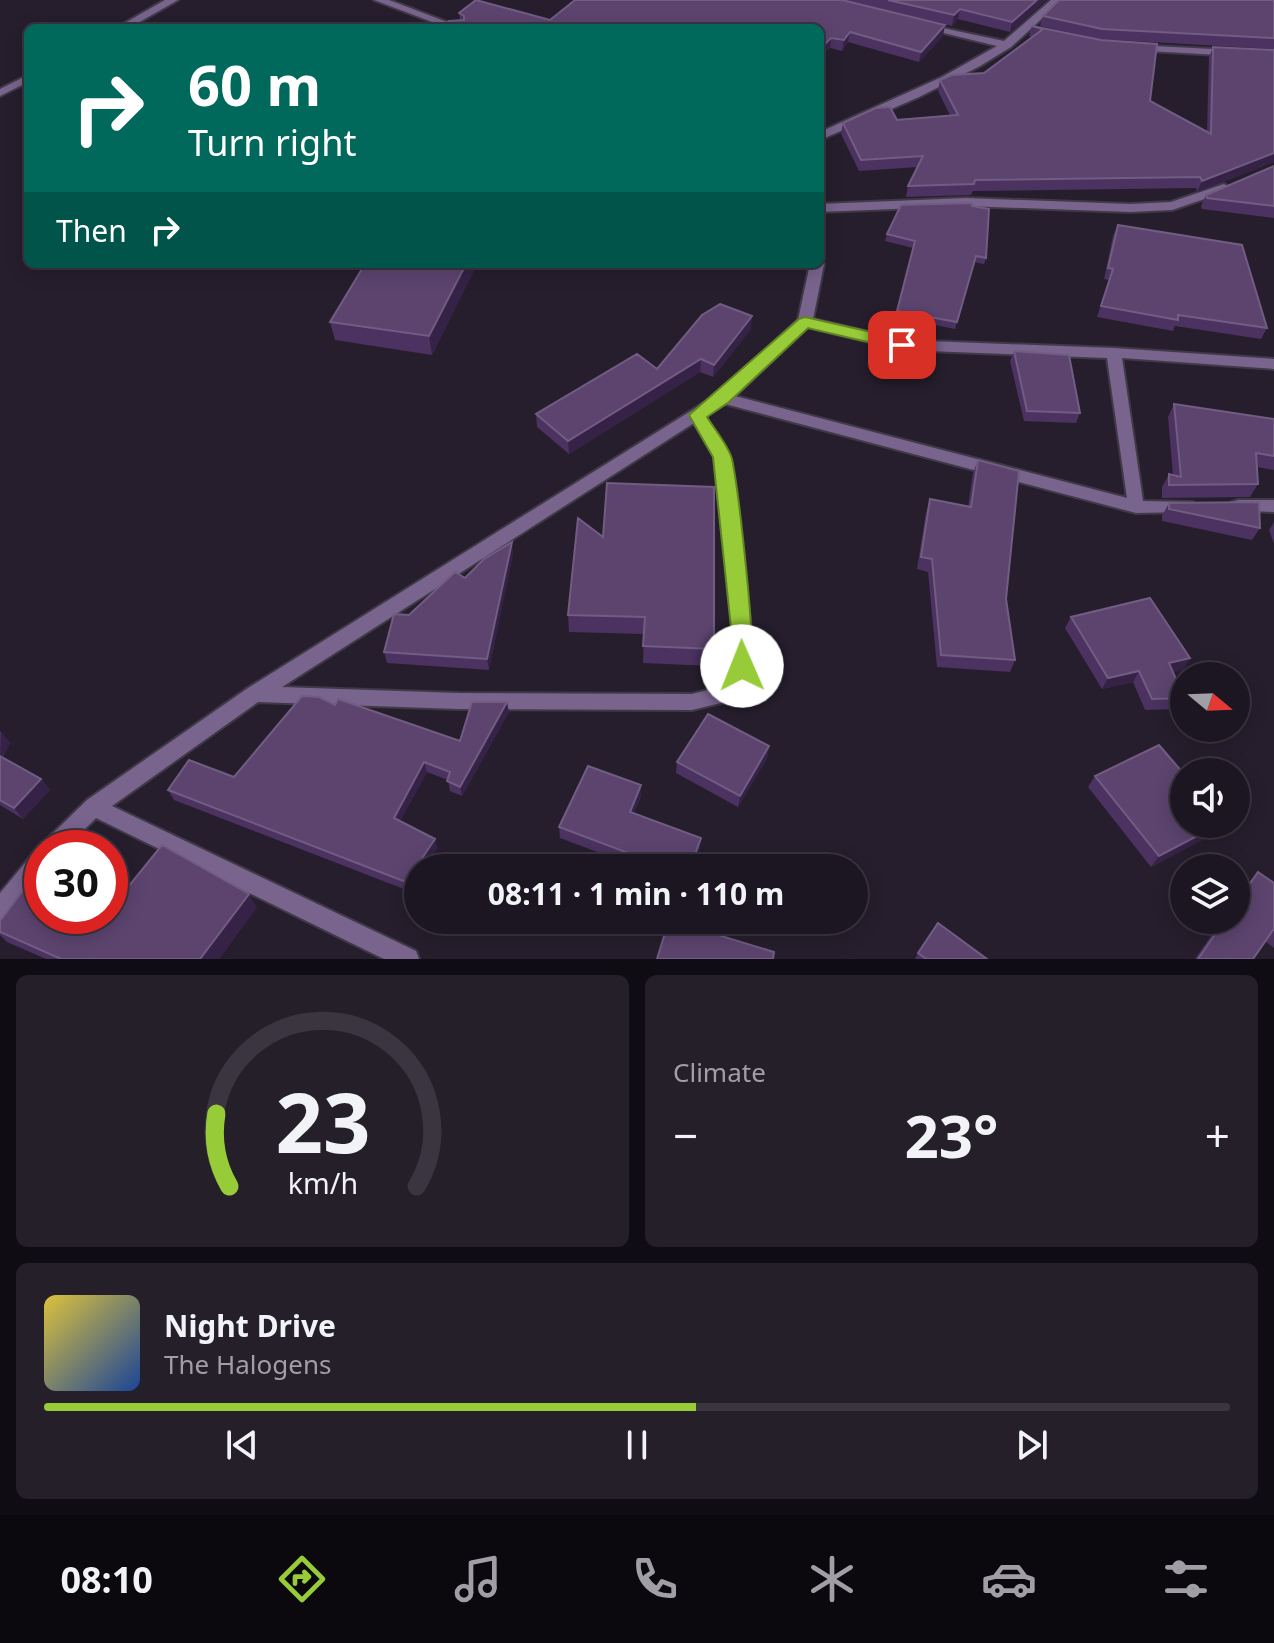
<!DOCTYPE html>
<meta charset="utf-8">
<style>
:root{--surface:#1c1622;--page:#251f2a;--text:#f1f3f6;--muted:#a09fa5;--line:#3a3540;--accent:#97cc38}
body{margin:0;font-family:"Noto Sans",sans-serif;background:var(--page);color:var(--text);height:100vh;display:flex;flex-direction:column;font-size:30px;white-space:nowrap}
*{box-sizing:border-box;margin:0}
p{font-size:26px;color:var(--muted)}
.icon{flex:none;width:44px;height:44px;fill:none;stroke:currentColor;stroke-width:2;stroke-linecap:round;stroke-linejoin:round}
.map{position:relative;height:959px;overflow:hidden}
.details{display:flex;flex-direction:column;gap:16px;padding:16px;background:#0f0c13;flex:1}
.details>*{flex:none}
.hud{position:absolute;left:24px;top:24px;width:800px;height:244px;border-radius:12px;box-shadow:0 4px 20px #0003,0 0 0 2px var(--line);background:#00695c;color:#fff;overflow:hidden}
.needle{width:52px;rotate:109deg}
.controls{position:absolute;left:1170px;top:662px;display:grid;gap:16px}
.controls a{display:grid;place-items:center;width:80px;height:80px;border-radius:50%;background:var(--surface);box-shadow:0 4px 20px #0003,0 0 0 2px var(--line);font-size:40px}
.speed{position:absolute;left:24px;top:830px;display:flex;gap:16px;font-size:40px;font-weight:700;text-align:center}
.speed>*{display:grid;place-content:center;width:104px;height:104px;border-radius:50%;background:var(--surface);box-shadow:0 4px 20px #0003,0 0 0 2px var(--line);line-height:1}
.speed .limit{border:12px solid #d22;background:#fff;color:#111}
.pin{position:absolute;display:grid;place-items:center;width:68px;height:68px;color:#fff;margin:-34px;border-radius:16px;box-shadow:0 4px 12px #0006}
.me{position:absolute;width:88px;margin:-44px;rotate:359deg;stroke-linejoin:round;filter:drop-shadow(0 0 6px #0008)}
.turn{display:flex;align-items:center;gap:28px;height:168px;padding:0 32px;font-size:36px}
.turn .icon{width:104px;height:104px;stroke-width:2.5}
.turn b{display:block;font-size:56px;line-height:68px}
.then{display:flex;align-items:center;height:76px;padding:0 32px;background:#0003;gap:16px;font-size:30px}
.big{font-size:60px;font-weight:700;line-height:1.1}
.details .tile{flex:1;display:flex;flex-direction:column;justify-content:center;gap:12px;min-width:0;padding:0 28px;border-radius:12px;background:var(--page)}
.details .dial{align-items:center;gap:0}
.dial svg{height:208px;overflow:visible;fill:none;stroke:var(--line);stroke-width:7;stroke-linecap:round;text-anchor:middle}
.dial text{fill:var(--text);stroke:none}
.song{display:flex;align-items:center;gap:24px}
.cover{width:96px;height:96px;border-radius:12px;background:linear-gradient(135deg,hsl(50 70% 55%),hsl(220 70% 35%))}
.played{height:8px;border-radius:4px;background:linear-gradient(90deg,var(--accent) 55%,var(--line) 55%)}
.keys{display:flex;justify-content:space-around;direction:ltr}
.heat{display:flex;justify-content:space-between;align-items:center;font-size:44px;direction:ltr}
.details .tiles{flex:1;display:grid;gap:16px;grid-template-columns:1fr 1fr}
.tile:last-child{grid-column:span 2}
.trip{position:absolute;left:404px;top:854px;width:464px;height:80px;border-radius:40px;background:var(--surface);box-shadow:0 4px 20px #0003,0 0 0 2px var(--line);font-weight:700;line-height:80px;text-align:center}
.menu{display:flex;height:128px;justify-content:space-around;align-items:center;background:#0b090e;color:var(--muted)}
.menu .icon{width:56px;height:56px}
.menu .active{color:var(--accent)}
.menu b{font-size:36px;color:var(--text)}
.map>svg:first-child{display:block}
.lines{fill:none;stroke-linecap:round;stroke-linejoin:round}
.street-casing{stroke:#403947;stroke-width:4}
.street{fill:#79648d;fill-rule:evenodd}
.wall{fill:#4b3260}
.shaded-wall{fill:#362246}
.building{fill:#5c446f;stroke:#715c82;stroke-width:2}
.route{fill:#97cc38;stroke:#628524;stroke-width:2}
</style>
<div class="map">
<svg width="1274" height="959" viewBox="0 0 1274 959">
<rect width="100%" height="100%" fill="#261e2d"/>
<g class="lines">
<!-- street casing -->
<g class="street-casing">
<path id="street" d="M165 0H178L129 28H116Z
M374 0H389L463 28H448Z
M1051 0H1062L1011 47 980 66 919 97 820 140V132L942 77 997 46 919 27V23L1004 41Z
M1134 45 1274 52V58L1130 50 1129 48Z
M28 75V82L0 96V89Z
M1224 184 1230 188 1228 191 1172 210 1130 212 966 206 820 212V204L966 198 1130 204 1171 202Z
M820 261 824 264 813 319 902 340 1114 348 1274 359V369L1122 358 1143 501 1193 502 1195 506 1193 510 1187 512 1136 513 725 404 705 416 730 456 751 628V666L733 700 692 710 458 709 258 702 112 806 416 951 419 959H384L96 818 66 848H42V874L8 916 0 920V893L35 851 42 848 45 841 87 800 248 688 718 394 798 320 810 264H820ZM808 327 902 350 1107 358 1127 498 735 396ZM694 423 714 456 733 628V665L720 687 692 694 458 693 282 687Z
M1238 500H1274V512L1232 510 1230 506 1232 502Z"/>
</g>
<!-- street -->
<use href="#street" class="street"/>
</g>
<!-- wall -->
<path class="wall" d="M843 0H1046L1010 32 958 19 952 26Z
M1274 0V49L1098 39 1040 26 1043 16Z
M459 13 550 20 943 36 919 62 848 42 842 51 830 48 460 20Z
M1032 26 1101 40 1150 101 1207 132 1209 57 1213 47 1274 50V162L1197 192 1196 188 973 191 971 195 906 197 908 186 918 167 859 171 841 134 843 123 950 115 938 91 940 80 984 73 1032 37 1029 36Z
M1274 166V218L1202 209 1201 206 1206 195Z
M972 206 986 258 984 264 974 262 955 329 896 317 913 248 885 241 887 234Z
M1118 225 1267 328 1261 339 1175 326 1173 331 1097 317 1109 280 1104 279 1113 236Z
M365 264H477L432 355 335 340 330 322Z
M751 329 713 377 700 372 569 454 537 427 536 414 657 369Z
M1014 351 1080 413 1076 423 1024 421 1010 361Z
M1174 404 1274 419V470L1257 467 1258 484 1250 497 1162 498V487L1169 474 1173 475 1168 417Z
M978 460 1006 599 1015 660 1010 672 937 667 928 572 917 569 926 512 930 499 968 507 973 473Z
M1169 503 1260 528 1252 540 1162 521V516Z
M578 518 714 649 712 666 643 663 644 634 569 632 568 615Z
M1274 522V544L1269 530Z
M513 553 489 670 387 663 384 652 409 615Z
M1071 617 1190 658 1183 670 1173 672 1184 698 1177 709 1145 710 1133 682 1102 689 1065 628Z
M335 705 460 741 509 712 462 796 450 791 448 780 427 772 400 821 435 839 437 848 409 891 174 800 168 790 234 777Z
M0 731 10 743 3 757 41 779 50 790 23 819 0 805Z
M769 746 767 758 738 807 676 773 677 762Z
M1095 776 1184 824H1232L1151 867 1088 787Z
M641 796 634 813 700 848 693 868H640L560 838 559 827Z
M1258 872 1274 883V948L1265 941 1253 959H1195L1222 920H1236V900L1249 882Z
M257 907 219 959H46L7 942 0 935V921H100Z
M918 953 987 959H915Z"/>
<!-- shaded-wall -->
<path class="shaded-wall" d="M1037 0H1046L1010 32 1012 22Z
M960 9 958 19 952 26 954 15Z
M945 25 943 36 919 62 921 52Z
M850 32 848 42 842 51 844 40Z
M831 38 830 48 820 58V49Z
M1274 153V162L1197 192 1202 181Z
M466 264H477L432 355 429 336Z
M752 316 751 329 713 377 714 365Z
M701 359 700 372 569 454 568 441Z
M512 542 513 553 489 670 487 659Z
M1190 658 1183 670 1162 675 1169 663Z
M1139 671 1133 682 1102 689 1108 678Z
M507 702 509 712 462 796 460 787Z
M1 731 10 743 1 762 0 761Z
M769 746 767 758 738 807 740 796Z
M424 762 427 772 397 827 394 818Z
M41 779 50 790 23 819 14 808Z
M641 785V796L630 823V812Z
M1247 810 1238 821 1236 822V816Z
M1220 824H1232L1151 867 1159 856Z
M701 838 700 848 693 868H690Z
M435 839 437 848 424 868H418V878L409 891 406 882Z
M249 894 257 907 219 959H200Z"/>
<!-- building -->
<path class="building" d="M476 0 550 20 575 0H842L945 25 921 52 850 32 844 40 831 38 820 49V28H441L449 21 464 20V16L459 13Z
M888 0H1037L1012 22 960 9 954 15Z
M1059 0H1274V38L1102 29 1043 16Z
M1032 26 1101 40 1157 44 1150 101 1211 134 1213 47 1274 50V153L1202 181 1200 177 975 180 974 184 908 186 923 156 861 160 843 123 876 108 890 107 897 120 958 115 940 80 952 75 984 73 1043 29Z
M1274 166V206L1207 198 1206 195Z
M972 203V206L989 209 986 258 976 256 957 322 897 311 915 241 887 234 901 205Z
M1118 225 1242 245 1267 328 1178 315V320L1101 306 1113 269 1108 268Z
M365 264H466L429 336 330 322Z
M720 304 752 316 714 365 701 359 568 441 536 414 637 354 657 369 702 315Z
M1014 351 1069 355 1080 413 1027 411Z
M1174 404 1274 419V456L1256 453 1258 484 1169 485V474L1181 477Z
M978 460 1019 471 1006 599 1015 660 941 655 932 559 921 557 930 499 971 507Z
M607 483 714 487V649L643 646 645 617 568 615 578 518 603 537Z
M1259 502 1260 528 1169 509V503Z
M512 542 487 659 384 652 394 614 409 615 455 572 465 578 484 559Z
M1150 598 1190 658 1169 663 1184 698 1152 699 1139 671 1108 678 1071 617Z
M302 696 319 697 335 705 338 699 460 741 472 702H507L460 787 447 781 450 772 424 762 394 818 435 839 406 882 168 790 189 760 234 777Z
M708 714 769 746 740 796 677 762Z
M1159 745 1183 773H1184V824H1220L1159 856 1095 776Z
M0 756 41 779 14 808 0 800Z
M1206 762 1214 772H1186Z
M588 766 641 785 630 812 701 838 690 868H668L559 827Z
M1236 797 1247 810 1236 816Z
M162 845 249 894 200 959H61L0 932V921L25 888 42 895V916H90L100 921 104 916H110V909Z
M1258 872 1274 883V930H1273L1253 959H1198L1225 920H1236V904Z
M669 920 774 952 773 959H657Z
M938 923 987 959H926L918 953Z"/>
<!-- route -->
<path class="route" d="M805 317 902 339 910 345 902 350 808 328 729 402 707 417C715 430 728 445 732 459 738 488 758 654 750 673L742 675 735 673 732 666 731 628 713 457 689 415 799 319Z"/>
</svg>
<div class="controls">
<a><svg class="needle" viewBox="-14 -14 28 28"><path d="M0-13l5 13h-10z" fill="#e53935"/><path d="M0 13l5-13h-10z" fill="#a09fa5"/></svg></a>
<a><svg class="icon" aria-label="sound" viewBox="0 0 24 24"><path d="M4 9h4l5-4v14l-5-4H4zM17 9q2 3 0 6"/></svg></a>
<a><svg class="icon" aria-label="layers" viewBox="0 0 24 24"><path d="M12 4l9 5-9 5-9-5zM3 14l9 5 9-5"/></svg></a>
</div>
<div class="speed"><div class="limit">30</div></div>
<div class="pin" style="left:902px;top:345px;background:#d93025"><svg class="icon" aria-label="arrive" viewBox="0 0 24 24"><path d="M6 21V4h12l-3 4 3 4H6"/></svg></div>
<svg class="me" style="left:742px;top:666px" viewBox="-20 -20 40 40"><circle r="19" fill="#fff"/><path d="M0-13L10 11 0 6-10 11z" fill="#97cc38"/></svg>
<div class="trip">08:11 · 1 min · 110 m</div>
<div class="hud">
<div class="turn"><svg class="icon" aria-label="right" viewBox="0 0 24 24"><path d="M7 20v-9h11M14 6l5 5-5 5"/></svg><div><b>60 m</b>Turn right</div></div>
<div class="then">Then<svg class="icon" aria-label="right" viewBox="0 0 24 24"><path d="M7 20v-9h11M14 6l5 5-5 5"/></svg></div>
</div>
</div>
<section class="details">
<div class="tiles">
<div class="tile dial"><svg viewBox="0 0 100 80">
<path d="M14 69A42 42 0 1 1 86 69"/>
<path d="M14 69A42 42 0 0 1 9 41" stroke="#97cc38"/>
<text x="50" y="56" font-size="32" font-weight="700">23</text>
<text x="50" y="72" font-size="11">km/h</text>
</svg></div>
<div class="tile"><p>Climate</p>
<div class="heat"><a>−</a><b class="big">23°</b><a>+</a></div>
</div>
<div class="tile">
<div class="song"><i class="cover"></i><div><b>Night Drive</b><p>The Halogens</p></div></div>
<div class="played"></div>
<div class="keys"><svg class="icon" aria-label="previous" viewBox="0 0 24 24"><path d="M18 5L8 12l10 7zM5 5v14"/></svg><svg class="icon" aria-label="pause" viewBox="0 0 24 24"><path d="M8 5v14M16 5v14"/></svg><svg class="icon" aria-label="next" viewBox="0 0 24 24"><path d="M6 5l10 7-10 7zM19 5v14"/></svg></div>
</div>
</div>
</section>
<nav class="menu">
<b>08:10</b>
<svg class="icon active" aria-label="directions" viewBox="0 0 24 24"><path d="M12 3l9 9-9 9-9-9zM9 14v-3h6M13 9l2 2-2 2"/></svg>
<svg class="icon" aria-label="music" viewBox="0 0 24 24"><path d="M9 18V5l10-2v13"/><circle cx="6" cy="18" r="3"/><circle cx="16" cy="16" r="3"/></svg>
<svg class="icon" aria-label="phone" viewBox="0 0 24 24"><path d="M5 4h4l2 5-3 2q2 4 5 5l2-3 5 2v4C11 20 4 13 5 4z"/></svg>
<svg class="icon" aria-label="climate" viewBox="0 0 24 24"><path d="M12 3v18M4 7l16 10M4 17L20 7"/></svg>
<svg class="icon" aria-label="car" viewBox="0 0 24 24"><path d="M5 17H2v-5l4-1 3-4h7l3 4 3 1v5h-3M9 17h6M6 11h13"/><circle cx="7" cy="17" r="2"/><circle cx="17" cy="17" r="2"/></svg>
<svg class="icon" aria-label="filters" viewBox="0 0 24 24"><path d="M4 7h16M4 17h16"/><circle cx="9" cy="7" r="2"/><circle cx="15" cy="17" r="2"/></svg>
</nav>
